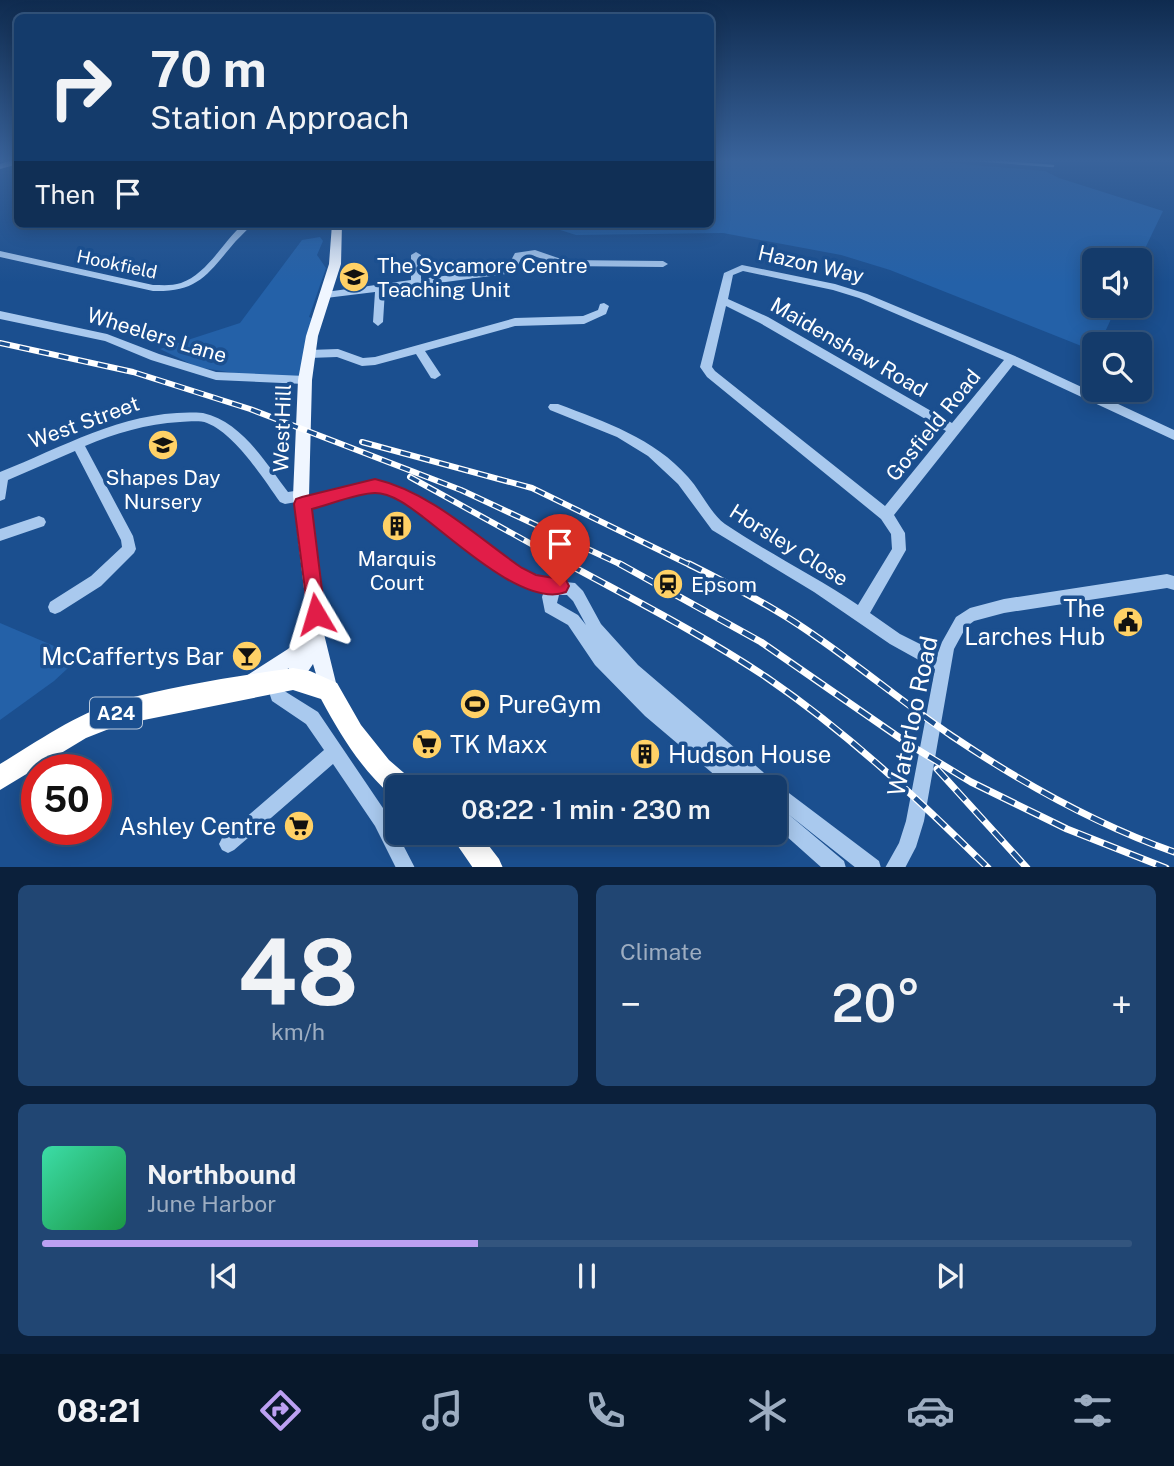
<!DOCTYPE html>
<meta charset="utf-8">
<style>
:root{--surface:#143b6b;--page:#214673;--text:#f1f3f6;--muted:#9dadc1;--line:#33557e;--accent:#bca0f2}
body{margin:0;font-family:"Public Sans",sans-serif;background:var(--page);color:var(--text);height:100vh;display:flex;flex-direction:column;font-size:26px;white-space:nowrap}
*{box-sizing:border-box;margin:0}
p{font-size:23px;color:var(--muted)}
.icon{flex:none;width:38px;height:38px;fill:none;stroke:currentColor;stroke-width:2;stroke-linecap:round;stroke-linejoin:round}
.map{position:relative;height:867px;overflow:hidden}
.details{display:flex;flex-direction:column;gap:18px;padding:18px;background:#0b203b;flex:1}
.details>*{flex:none}
.hud{position:absolute;left:14px;top:14px;width:700px;height:214px;border-radius:10px;box-shadow:0 4px 18px #0003,0 0 0 2px var(--line);background:#143b6b;color:var(--text);overflow:hidden}
.buttons{position:absolute;left:1082px;top:248px;display:grid;gap:14px}
.buttons a{display:grid;place-items:center;width:70px;height:70px;border-radius:10px;background:var(--surface);box-shadow:0 4px 18px #0003,0 0 0 2px var(--line);font-size:35px}
.speed{position:absolute;left:21px;top:754px;display:flex;gap:14px;font-size:35px;font-weight:700;text-align:center}
.speed>*{display:grid;place-content:center;width:91px;height:91px;border-radius:50%;background:var(--surface);box-shadow:0 4px 18px #0003,0 0 0 2px var(--line);line-height:1}
.speed .limit{border:10px solid #d22;background:#fff;color:#111}
.pin{position:absolute;display:grid;place-items:center;width:60px;height:60px;color:#fff;margin:-72px -30px;border-radius:50% 50% 50% 0;rotate:-45deg;box-shadow:0 0 7px #0007}
.pin .icon{rotate:45deg}
.me{position:absolute;width:77px;margin:-38px;rotate:353deg;stroke-linejoin:round;filter:drop-shadow(0 0 5px #0008)}
.turn{display:flex;align-items:center;gap:24px;height:147px;padding:0 21px;font-size:32px}
.turn .icon{width:91px;height:91px;stroke-width:2.5}
.turn b{display:block;font-size:49px;line-height:60px}
.then{display:flex;align-items:center;height:66px;padding:0 21px;background:#0003;gap:14px;font-size:26px}
.big{font-size:52px;font-weight:600;line-height:1.1}
.details .tile{flex:1;display:flex;flex-direction:column;justify-content:center;gap:10px;min-width:0;padding:0 24px;border-radius:10px;background:var(--page)}
.details .dial{align-items:center;gap:0}
.dial b{font-size:91px;line-height:1}
.song{display:flex;align-items:center;gap:21px}
.cover{width:84px;height:84px;border-radius:10px;background:linear-gradient(135deg,hsl(160 70% 55%),hsl(140 70% 35%))}
.played{height:7px;border-radius:4px;background:linear-gradient(90deg,var(--accent) 40%,var(--line) 40%)}
.keys{display:flex;justify-content:space-around;direction:ltr}
.heat{display:flex;justify-content:space-between;align-items:center;font-size:38px;direction:ltr}
.details .tiles{flex:1;display:grid;gap:18px;grid-template-columns:1fr 1fr}
.tile:last-child{grid-column:span 2}
.trip{position:absolute;left:385px;top:775px;width:402px;height:70px;border-radius:10px;background:var(--surface);box-shadow:0 4px 18px #0003,0 0 0 2px var(--line);font-weight:600;line-height:70px;text-align:center}
.tabs{display:flex;height:112px;justify-content:space-around;align-items:center;background:#08182b;color:var(--muted)}
.tabs .icon{width:49px;height:49px}
.tabs .current{color:var(--accent)}
.tabs b{font-size:32px;color:var(--text)}
.map>svg:first-child{display:block}
.green{fill:#2461a8}
.lines{fill:none;stroke-linecap:round;stroke-linejoin:round}
.stream{stroke:#9cc4f0;stroke-width:2.5}
.minor{fill:#a9c9ee;fill-rule:evenodd}
.major{fill:#f0f6ff;fill-rule:evenodd}
.highway{fill:#fff;fill-rule:evenodd}
.rail-far1-casing{stroke:#fff;stroke-width:6}
.rail-casing{stroke:#fff;stroke-width:7}
.rail-far1{stroke:#1b4f8f;stroke-width:3.5;stroke-dasharray:10;stroke-linecap:butt}
.rail{stroke:#1b4f8f;stroke-width:4.5;stroke-dasharray:14;stroke-linecap:butt}
.route{fill:#e11d48;stroke:#92132f;stroke-width:2}
.labels{text-anchor:middle;dominant-baseline:central;stroke-width:7;stroke-linejoin:round;paint-order:stroke}
.far-street-label{font-size:18px;fill:#fff;stroke:#1b4f8f}
.shield{fill:#1b4f8f;stroke:#bbcadd;stroke-width:2}
.shield-label{font-size:19px;font-weight:bold;fill:#fff}
.street-label{font-size:21px;fill:#fff;stroke:#1b4f8f}
.poi-label{font-size:21px;fill:#fff;stroke:#1b4f8f;text-anchor:start}
.near-poi-label{font-size:24px;fill:#fff;stroke:#1b4f8f;text-anchor:end}
.near-street-label{font-size:24px;fill:#fff;stroke:#1b4f8f}
</style>
<div class="map">
<svg width="1174" height="868" viewBox="0 0 1174 868">
<rect width="100%" height="100%" fill="#1b4f8f"/>
<!-- green -->
<path class="green" d="M711 160H915L1045 171 1059 178 1163 211 1139 261H1094V306H1117L1099 345H1094V351L890 270 841 255 723 233 576 235 541 224H710Z
M320 237 323 241 317 255 326 268 309 317 312 318 300 377 246 375 197 367 160 349 240 323 302 240Z
M0 623 80 657 54 681 0 720Z"/>
<g class="lines">
<!-- stream -->
<path class="stream" d="M975 160 1053 166"/>
<!-- minor -->
<path class="minor" d="M11 160H18V164L0 169V164Z
M243 224H253C245 232 237 239 230 248 205 278 195 292 153 291L0 257V251L153 285C163 285 172 286 181 283 207 274 223 242 243 224Z
M316 224H328L323 227Z
M535 250 564 260 663 261 668 264 663 267 563 266 534 256 522 258 516 268 506 274 385 290 383 322 378 326 373 322 375 292 326 298 321 295 326 292 411 280V255L416 252 421 255V279L503 268 509 264 515 253Z
M742 265 835 284 867 294 1015 356 1174 430V440L1013 365 894 515 905 533 906 550 870 613 900 634 938 653 942 642 956 617 970 608 1004 599 1167 574 1174 576V590L1167 588 1004 613 974 621 966 627 954 649 924 821 916 847 905 868H885L899 843 906 821 935 669 890 644 814 592 712 530 678 484 648 456 617 437 550 410 548 407 550 404H558C605 422 654 438 688 477 701 491 710 513 725 524 768 553 815 576 858 605L892 549 891 534 881 519 707 377 700 367 724 273ZM743 271 833 290 859 298 1004 360 952 423 768 317 728 299 733 275ZM726 306 760 323 946 431 885 506 715 371 712 367Z
M604 303 609 306 606 314 584 324 515 326 425 351 441 375 435 379 431 378 416 354 375 365 362 366 337 357 309 358 303 354 309 350 338 349 363 358 375 357 515 318 583 316 598 310 600 304Z
M0 311 107 334 159 354 216 372 305 376 311 380 305 384 216 380 151 360 105 341 0 319Z
M203 413C241 421 266 463 288 492L301 490 306 492 307 497 375 481 395 485 422 499 520 569 555 581 575 583 583 591 601 624 638 665 777 784 879 861 881 868H856L788 814 844 861 846 868H822L775 826V805L780 807 775 803V788H756L751 783 753 788H730L645 716 595 665 568 625 545 612 542 597 544 591 510 579 412 507 392 496 375 491 302 510 297 508 296 502 285 504 280 502C263 478 235 434 207 423 199 420 188 422 180 422 146 424 116 433 85 446L133 536 136 549 134 553 101 586 60 612 55 614 50 612 48 607 50 602 91 576 122 547 121 540 75 451 8 480 5 499 0 501V472C66 446 129 408 203 413ZM559 595H567L573 601 586 625 578 615 557 603Z
M39 516 44 518 46 522 44 526 0 541V529Z
M278 687 318 712 387 814 415 868H396L375 826 333 764 234 850 228 853 222 850 219 844 222 838 324 750 306 724 272 701 270 695 272 689Z"/>
<!-- major -->
<path class="major" d="M332 224H342L341 264 318 336 312 380 309 496 325 614 324 634 338 691 335 697 329 700 323 697 313 664 299 685 293 688 287 685 284 679 289 668 252 691 246 688 243 682 246 676 288 649 307 630V614L293 496 298 380 306 336 329 264Z"/>
<!-- highway -->
<path class="highway" d="M293 668 310 671 337 683 361 725 389 760 411 779 414 788H397V799L393 797C361 769 341 736 321 699L293 690 119 725 86 738 0 790V764C38 741 76 714 119 701 172 686 238 676 293 668Z
M449 833H479L499 859 503 868H473Z"/>
<!-- rail-far1 casing -->
<g class="rail-far1-casing">
<path id="rail-far1" d="M0 343 133 372 250 409 461 490 624 566
M362 442 532 488 692 566
M410 477 571 566"/>
</g>
<!-- rail casing -->
<g class="rail-casing">
<path id="rail" d="M568 564C634 600 703 635 766 677 848 733 918 799 988 868
M620 564 761 642 910 745 971 782 1067 829 1166 868
M689 564C725 582 762 601 796 623 850 658 899 700 952 736 1022 783 1095 824 1174 852
M937 769 1027 868"/>
</g>
<!-- rail-far1 -->
<use href="#rail-far1" class="rail-far1"/>
<!-- rail -->
<use href="#rail" class="rail"/>
</g>
<!-- sky -->
<linearGradient id="sky" x2="0" y2="1"><stop stop-color="#0f2b4f"/><stop offset="0.57" stop-color="#39639b"/><stop offset="1" stop-color="#39639b" stop-opacity="0"/></linearGradient>
<rect width="1174" height="282" fill="url(#sky)"/>
<!-- route -->
<path class="route" d="M375 479C430 492 476 536 522 568L536 575 566 580 569 586 566 592C526 608 455 541 423 517 410 507 392 493 375 493 357 493 329 505 312 509L325 614 323 621 316 624 309 621 294 504 296 499 302 497Z"/>
<!-- icons -->
<defs>
<g id="university-disc" transform="scale(1.575)"><circle r="9.5" fill="#ffd166" stroke="#1b4f8f"/><path d="M0-5L7-2L0 1L-7-2ZM-4 1L0 2.5L4 1V4Q0 6-4 4Z" fill="#111"/></g>
<g id="school-disc" transform="scale(1.575)"><circle r="9.5" fill="#ffd166" stroke="#1b4f8f"/><path d="M0-5L7-2L0 1L-7-2ZM-4 1L0 2.5L4 1V4Q0 6-4 4Z" fill="#111"/></g>
<g id="building-disc" transform="scale(1.575)"><circle r="9.5" fill="#ffd166" stroke="#1b4f8f"/><path d="M-4-6H4V6H1V3H-1V6H-4ZM-2.5-4.3h1.7v1.8h-1.7ZM.8-4.3h1.7v1.8H.8ZM-2.5-1h1.7V.8h-1.7ZM.8-1h1.7V.8H.8Z" fill="#111"/></g>
<g id="station-disc" transform="scale(1.575)"><circle r="9.5" fill="#ffd166" stroke="#1b4f8f"/><path d="M-3-6H3Q5-6 5-4V2Q5 4 3 4L4.5 6H3L1.5 4h-3L-3 6H-4.5L-3 4Q-5 4-5 2V-4Q-5-6-3-6ZM-3.5-4v3h7v-3ZM-3.5 1v1.5H-2V1ZM2 1v1.5H3.5V1Z" fill="#111"/></g>
<g id="civic-disc" transform="scale(1.575)"><circle r="9.5" fill="#ffd166" stroke="#1b4f8f"/><path d="M-.6-6.5H3V-4.5H.6V-3L4-1V1h2V6H-6V1h2V-1L-.6-3ZM-1.2 2.5V6h2.4V2.5Z" fill="#111"/></g>
<g id="bar-disc" transform="scale(1.575)"><circle r="9.5" fill="#ffd166" stroke="#1b4f8f"/><path d="M-6-5H6L.8 .8V4.5H3.5V6h-7V4.5H-.8V.8Z" fill="#111"/></g>
<g id="stadium-disc" transform="scale(1.575)"><circle r="9.5" fill="#ffd166" stroke="#1b4f8f"/><path d="M0-5a6.5 5 0 1 0 0 10a6.5 5 0 1 0 0-10ZM-3.5-1.8h7v3.6h-7Z" fill="#111"/></g>
<g id="supermarket-disc" transform="scale(1.575)"><circle r="9.5" fill="#ffd166" stroke="#1b4f8f"/><path d="M-6-5.5h2.5l.6 2H6L4.5 2H-2.5L-4.4-4H-6ZM-1.5 3.2a1.3 1.3 0 1 0 .1 0ZM3 3.2a1.3 1.3 0 1 0 .1 0Z" fill="#111"/></g>
</defs>
<g fill-rule="evenodd">
<use href="#university-disc" x="354" y="277"/>
<use href="#school-disc" x="163" y="445"/>
<use href="#building-disc" x="397" y="526"/>
<use href="#station-disc" x="668" y="584"/>
<use href="#civic-disc" x="1128" y="622"/>
<use href="#bar-disc" x="247" y="656"/>
<use href="#stadium-disc" x="475" y="704"/>
<use href="#supermarket-disc" x="427" y="744"/>
<use href="#building-disc" x="645" y="754"/>
<use href="#supermarket-disc" x="299" y="826"/>
</g>
<g class="labels">
<!-- far-street labels -->
<g class="far-street-label">
<text transform="translate(117 264) rotate(12)">Hookfield</text>
</g>
<!-- shield labels -->
<rect class="shield" x="90" y="697.5" width="52" height="31" rx="5"/>
<g class="shield-label">
<text x="116" y="713">A24</text>
</g>
<!-- street labels -->
<g class="street-label">
<text transform="translate(811 264) rotate(13)">Hazon Way</text>
<text transform="translate(157 335) rotate(17)">Wheelers Lane</text>
<text transform="translate(849 347) rotate(30)">Maidenshaw Road</text>
<text transform="translate(84 422) rotate(-20)">West Street</text>
<text transform="translate(933 425) rotate(-51)">Gosfield Road</text>
<text transform="translate(282 428) rotate(-88)">West Hill</text>
<text transform="translate(789 545) rotate(32)">Horsley Close</text>
</g>
<!-- poi labels -->
<g class="poi-label">
<text x="377" y="265">The Sycamore Centre<tspan x="377" dy="24">Teaching Unit</tspan></text>
<text x="163" y="477" text-anchor="middle">Shapes Day<tspan x="163" dy="24">Nursery</tspan></text>
<text x="397" y="558" text-anchor="middle">Marquis<tspan x="397" dy="24">Court</tspan></text>
<text x="691" y="584">Epsom</text>
</g>
<!-- near-poi labels -->
<g class="near-poi-label">
<text x="1105" y="608">The<tspan x="1105" dy="28">Larches Hub</tspan></text>
<text x="224" y="656">McCaffertys Bar</text>
<text x="498" y="704" text-anchor="start">PureGym</text>
<text x="450" y="744" text-anchor="start">TK Maxx</text>
<text x="668" y="754" text-anchor="start">Hudson House</text>
<text x="276" y="826">Ashley Centre</text>
</g>
<!-- near-street labels -->
<g class="near-street-label">
<text transform="translate(912 716) rotate(-78)">Waterloo Road</text>
</g>
</g>
</svg>
<div class="buttons">
<a><svg class="icon" aria-label="sound" viewBox="0 0 24 24"><path d="M4 9h4l5-4v14l-5-4H4zM17 9q2 3 0 6"/></svg></a>
<a><svg class="icon" aria-label="search" viewBox="0 0 24 24"><circle cx="10" cy="10" r="6"/><path d="M15 15l6 6"/></svg></a>
</div>
<div class="speed"><div class="limit">50</div></div>
<div class="pin" style="left:560px;top:586px;background:#d93025"><svg class="icon" aria-label="arrive" viewBox="0 0 24 24"><path d="M6 21V4h12l-3 4 3 4H6"/></svg></div>
<svg class="me" style="left:316px;top:614px" viewBox="-20 -20 40 40"><path d="M0-17L14 15 0 8-14 15z" fill="#e11d48" stroke="#fff" stroke-width="4"/></svg>
<div class="trip">08:22 · 1 min · 230 m</div>
<div class="hud">
<div class="turn"><svg class="icon" aria-label="right" viewBox="0 0 24 24"><path d="M7 20v-9h11M14 6l5 5-5 5"/></svg><div><b>70 m</b>Station Approach</div></div>
<div class="then">Then<svg class="icon" aria-label="arrive" viewBox="0 0 24 24"><path d="M6 21V4h12l-3 4 3 4H6"/></svg></div>
</div>
</div>
<section class="details">
<div class="tiles">
<div class="tile dial"><b>48</b><p>km/h</p></div>
<div class="tile"><p>Climate</p>
<div class="heat"><a>−</a><b class="big">20°</b><a>+</a></div>
</div>
<div class="tile">
<div class="song"><i class="cover"></i><div><b>Northbound</b><p>June Harbor</p></div></div>
<div class="played"></div>
<div class="keys"><svg class="icon" aria-label="previous" viewBox="0 0 24 24"><path d="M18 5L8 12l10 7zM5 5v14"/></svg><svg class="icon" aria-label="pause" viewBox="0 0 24 24"><path d="M8 5v14M16 5v14"/></svg><svg class="icon" aria-label="next" viewBox="0 0 24 24"><path d="M6 5l10 7-10 7zM19 5v14"/></svg></div>
</div>
</div>
</section>
<nav class="tabs">
<b>08:21</b>
<svg class="icon current" aria-label="directions" viewBox="0 0 24 24"><path d="M12 3l9 9-9 9-9-9zM9 14v-3h6M13 9l2 2-2 2"/></svg>
<svg class="icon" aria-label="music" viewBox="0 0 24 24"><path d="M9 18V5l10-2v13"/><circle cx="6" cy="18" r="3"/><circle cx="16" cy="16" r="3"/></svg>
<svg class="icon" aria-label="phone" viewBox="0 0 24 24"><path d="M5 4h4l2 5-3 2q2 4 5 5l2-3 5 2v4C11 20 4 13 5 4z"/></svg>
<svg class="icon" aria-label="climate" viewBox="0 0 24 24"><path d="M12 3v18M4 7l16 10M4 17L20 7"/></svg>
<svg class="icon" aria-label="car" viewBox="0 0 24 24"><path d="M5 17H2v-5l4-1 3-4h7l3 4 3 1v5h-3M9 17h6M6 11h13"/><circle cx="7" cy="17" r="2"/><circle cx="17" cy="17" r="2"/></svg>
<svg class="icon" aria-label="filters" viewBox="0 0 24 24"><path d="M4 7h16M4 17h16"/><circle cx="9" cy="7" r="2"/><circle cx="15" cy="17" r="2"/></svg>
</nav>
